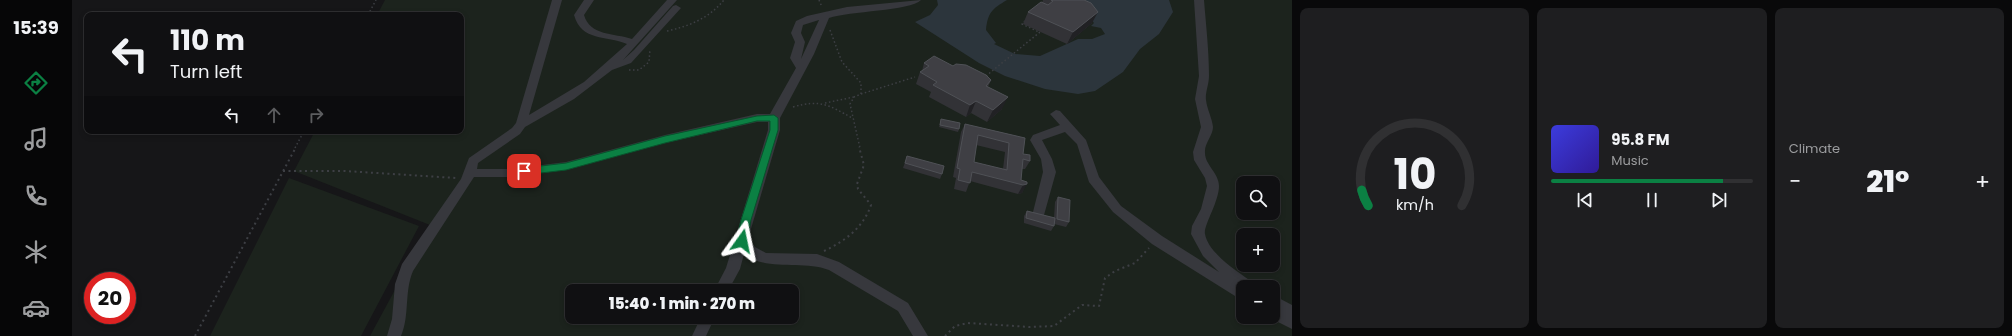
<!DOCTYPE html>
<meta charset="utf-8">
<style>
:root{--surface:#101012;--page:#1e1e20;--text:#f1f3f6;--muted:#9c9d9f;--line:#303032;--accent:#0b8043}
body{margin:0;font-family:Poppins,sans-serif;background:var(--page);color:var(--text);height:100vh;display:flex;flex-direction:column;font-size:15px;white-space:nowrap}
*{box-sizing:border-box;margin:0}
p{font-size:13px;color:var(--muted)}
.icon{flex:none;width:22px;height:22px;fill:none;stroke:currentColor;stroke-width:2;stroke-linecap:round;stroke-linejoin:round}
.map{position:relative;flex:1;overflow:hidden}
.sheet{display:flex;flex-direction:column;gap:8px;padding:8px;background:#09090a;width:720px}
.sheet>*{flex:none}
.guide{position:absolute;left:12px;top:12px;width:380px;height:122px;border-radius:8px;box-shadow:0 2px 6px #0003,0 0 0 1px var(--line);background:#101012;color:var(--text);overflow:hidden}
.buttons{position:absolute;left:1164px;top:176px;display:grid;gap:8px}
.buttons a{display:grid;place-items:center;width:44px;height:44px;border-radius:8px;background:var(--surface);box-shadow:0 2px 6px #0003,0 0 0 1px var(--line);font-size:20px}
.speed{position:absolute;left:12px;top:272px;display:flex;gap:8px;font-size:20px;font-weight:700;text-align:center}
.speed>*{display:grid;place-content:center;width:52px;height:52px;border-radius:50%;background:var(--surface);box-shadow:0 2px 6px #0003,0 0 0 1px var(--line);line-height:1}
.speed .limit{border:6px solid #d22;background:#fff;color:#111}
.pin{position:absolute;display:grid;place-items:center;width:34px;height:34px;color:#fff;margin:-17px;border-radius:8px;box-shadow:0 2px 6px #0006}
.me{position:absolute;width:44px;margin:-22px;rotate:12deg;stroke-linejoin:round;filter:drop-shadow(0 0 3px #0008)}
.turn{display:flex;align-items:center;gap:14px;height:84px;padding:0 20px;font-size:18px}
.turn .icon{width:52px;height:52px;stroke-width:2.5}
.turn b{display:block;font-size:28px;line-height:34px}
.lanes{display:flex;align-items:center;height:38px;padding:0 20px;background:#0003;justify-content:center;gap:20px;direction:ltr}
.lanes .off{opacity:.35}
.big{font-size:30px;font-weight:800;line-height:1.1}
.sheet .card{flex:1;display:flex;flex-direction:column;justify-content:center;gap:6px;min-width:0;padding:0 14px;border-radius:8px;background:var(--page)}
.sheet .dial{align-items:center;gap:0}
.dial svg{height:104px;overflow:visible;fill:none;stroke:var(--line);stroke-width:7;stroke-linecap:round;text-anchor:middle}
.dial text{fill:var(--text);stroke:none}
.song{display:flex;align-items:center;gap:12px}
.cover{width:48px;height:48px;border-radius:6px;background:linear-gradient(135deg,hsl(240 70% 55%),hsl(250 70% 35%))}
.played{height:4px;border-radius:2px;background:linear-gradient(90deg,var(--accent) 85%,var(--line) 85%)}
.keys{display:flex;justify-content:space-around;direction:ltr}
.heat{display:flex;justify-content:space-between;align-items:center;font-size:22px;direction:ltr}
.sheet .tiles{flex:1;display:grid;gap:8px;grid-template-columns:repeat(3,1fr)}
.trip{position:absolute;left:493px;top:284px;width:234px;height:40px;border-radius:8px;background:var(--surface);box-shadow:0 2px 6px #0003,0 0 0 1px var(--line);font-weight:800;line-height:40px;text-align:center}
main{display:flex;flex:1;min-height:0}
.tab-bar{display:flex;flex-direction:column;width:72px;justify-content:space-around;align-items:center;background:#060607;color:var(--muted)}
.tab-bar .icon{width:28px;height:28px}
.tab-bar .selected{color:var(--accent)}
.tab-bar b{font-size:18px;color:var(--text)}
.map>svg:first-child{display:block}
.green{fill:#1c231d;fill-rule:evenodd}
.water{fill:#2c353c}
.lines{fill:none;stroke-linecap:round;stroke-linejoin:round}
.path-far1{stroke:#3d3f44;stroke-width:1.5;stroke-dasharray:1.5 2.5;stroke-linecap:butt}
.path{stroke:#3d3f44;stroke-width:2;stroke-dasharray:2 3.5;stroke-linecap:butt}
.minor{fill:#37383d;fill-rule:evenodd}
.wall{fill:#323236;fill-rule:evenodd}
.shaded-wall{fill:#212124}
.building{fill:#3f3f44;stroke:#4f5156;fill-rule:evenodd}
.route{fill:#0b8043;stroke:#07532c}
</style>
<main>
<nav class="tab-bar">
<b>15:39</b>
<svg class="icon selected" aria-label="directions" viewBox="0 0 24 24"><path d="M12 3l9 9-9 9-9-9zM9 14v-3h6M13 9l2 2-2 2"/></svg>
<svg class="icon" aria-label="music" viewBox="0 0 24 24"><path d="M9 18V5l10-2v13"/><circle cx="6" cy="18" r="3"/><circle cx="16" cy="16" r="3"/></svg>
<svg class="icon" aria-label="phone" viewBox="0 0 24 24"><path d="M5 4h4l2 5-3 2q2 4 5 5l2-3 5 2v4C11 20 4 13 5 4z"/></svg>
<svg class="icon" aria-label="climate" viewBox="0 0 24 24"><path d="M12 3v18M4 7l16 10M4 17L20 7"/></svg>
<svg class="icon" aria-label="car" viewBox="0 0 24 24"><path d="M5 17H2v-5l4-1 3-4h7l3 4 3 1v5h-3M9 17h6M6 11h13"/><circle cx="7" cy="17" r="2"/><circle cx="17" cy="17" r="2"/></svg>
</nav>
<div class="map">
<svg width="1220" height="336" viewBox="0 0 1220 336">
<rect width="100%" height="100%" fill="#161618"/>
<!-- green -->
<path class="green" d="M313 0H1220V336H298L358 225 222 171 243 131H389V15H305ZM1171 183H1201V213H1171ZM1171 235H1201V265H1171ZM1171 287H1201V317H1171ZM500 291H720V317H500Z
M217 178 347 226 289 336H138Z"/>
<!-- water -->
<path class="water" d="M865 0H935C920 9 916 12 914 30L924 43 922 44 943 54 968 56 1006 39H1020L1033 34 1029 28 1019 26 1022 23 1014 13 981 0H1097L1101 12 1087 34 1068 49 1051 72 1023 91 1006 94 973 89 933 76 907 63 843 22 858 15 866 5Z"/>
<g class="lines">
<!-- path-far1 -->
<path class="path-far1" d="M747 0 750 7
M296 15 304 0
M953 21 950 24 967 32
M758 30 770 62 789 83V94L782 97 778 104 788 148
M595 31C618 26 637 18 652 0
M557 70H567L577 62 578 49
M914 76 968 32
M789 94 843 77
M753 103 782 97
M721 107C748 99 757 105 780 118
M223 148 232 131"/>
<!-- path -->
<path class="path" d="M211 171H273L384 178
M752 251C773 241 791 228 799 205L786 189 785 184 792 165 787 147
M123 336 224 147
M873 336 883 326 896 323 958 327 982 326 1010 305 1027 306 1033 278 1043 271 1063 263 1077 248"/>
<!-- minor -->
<path class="minor" d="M480 0H490L457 115 512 82 555 44C534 35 510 42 502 15L512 0H522L512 15C518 36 542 33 560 39L595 0H605L551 60 562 50 601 6 604 5 609 8 559 63 540 70 502 99 453 127 448 134 406 163 405 169H438L494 162 593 135 685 114H698L724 68 718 58 723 42 719 33 724 21 735 16 775 7 849 0C838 11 777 11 757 18L742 54 708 118V130L676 239 683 247 694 253 745 254 767 262 836 303 856 336H841L826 311 757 270C730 260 696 272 672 254L668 269 656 291H642L654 268 696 130V122H685L593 143 494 170 438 177H402L341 271C332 292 338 315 329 336H315L320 319 323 284 330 264 389 179 397 158 440 128 444 123ZM747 20 729 59 733 42 729 33 731 25Z
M1122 0H1132C1134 25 1137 51 1137 76 1137 84 1133 93 1134 100 1135 109 1140 118 1141 127 1141 136 1132 143 1133 153 1133 165 1147 173 1147 186 1147 202 1131 226 1133 234 1136 253 1167 273 1182 283L1184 287H1171V301L1080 244 1041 212 1017 182 1005 144 993 132 970 140 980 159 984 172 972 215 967 217 962 215 961 212 971 172 969 159 958 140 961 135 988 125 978 114 984 110 988 111 1014 140 1027 177 1049 206 1090 236 1147 272 1131 256 1119 234 1120 226 1129 209 1135 186 1133 178 1122 160 1121 152 1129 127 1123 99 1127 76Z
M1201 295 1220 305V329L1196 317H1201Z
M629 317H643L634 336H620Z"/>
</g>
<!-- wall -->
<path class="wall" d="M971 0H1012L1020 23 995 44 951 24 956 12 970 3Z
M852 63 881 66 919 80 916 87 930 109 915 122 899 113 894 117 857 97 859 92 844 84 848 72 850 71Z
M869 119 887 129 886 132 867 127Z
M893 124 953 138 951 154 958 161 953 169H950L949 180 955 182 950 193 946 194 898 181 894 192 882 189 884 178 881 177 889 132ZM904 145 933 152 931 169 902 162Z
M835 156 870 174 868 179 831 168Z
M986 197 997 222 994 227 982 224V226L979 231 952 223V216L955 211 982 218 983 202Z"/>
<!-- shaded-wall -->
<path class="shaded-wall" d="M1026 12 1020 23 995 44 1001 32Z
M936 97 930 109 915 122 921 110Z
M904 101 899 113 894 117 898 105Z
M955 184 950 193 946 194 951 185Z"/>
<!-- building -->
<path class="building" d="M979 0H1012L1019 3 1026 12 1001 32 956 12 969 2 976 5 981 1Z
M862 56 881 66 884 64 894 65 914 75 919 80 914 86 936 97 921 110 904 101 898 105 861 85 865 82 848 72 857 66 852 63Z
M869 119 888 123 887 129 868 125Z
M893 124 953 138 951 154 958 155V161L951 159 949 180 955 182V184L951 185 900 172 898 183 886 180 888 169 885 168ZM906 135 937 143 935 170 902 162Z
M835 156 872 166 870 174 833 163Z
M986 197 998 200 997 222 985 219Z
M955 211 983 218 982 226 954 218Z"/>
<!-- route -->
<path class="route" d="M702 115 706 118V130L679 220 675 241 670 245 664 241 669 220 698 130V121H685L593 143 494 170 452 175 448 171 452 168 494 163 593 136 685 116Z"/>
</svg>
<div class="buttons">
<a><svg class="icon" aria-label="search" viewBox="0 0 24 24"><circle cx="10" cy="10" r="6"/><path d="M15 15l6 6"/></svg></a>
<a>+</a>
<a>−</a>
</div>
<div class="speed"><div class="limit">20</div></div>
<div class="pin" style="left:452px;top:171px;background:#d93025"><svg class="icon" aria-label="arrive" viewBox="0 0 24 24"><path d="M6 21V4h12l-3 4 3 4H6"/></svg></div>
<svg class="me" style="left:670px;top:241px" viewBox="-20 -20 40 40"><path d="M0-17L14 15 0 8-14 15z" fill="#0b8043" stroke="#fff" stroke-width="4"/></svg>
<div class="trip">15:40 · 1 min · 270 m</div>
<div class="guide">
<div class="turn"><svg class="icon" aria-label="left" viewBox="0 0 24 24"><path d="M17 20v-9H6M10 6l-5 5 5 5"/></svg><div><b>110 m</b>Turn left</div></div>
<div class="lanes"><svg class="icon" aria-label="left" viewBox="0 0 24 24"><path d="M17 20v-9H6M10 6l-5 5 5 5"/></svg><svg class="icon off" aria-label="ahead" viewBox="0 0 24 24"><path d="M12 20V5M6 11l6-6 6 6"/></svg><svg class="icon off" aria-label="right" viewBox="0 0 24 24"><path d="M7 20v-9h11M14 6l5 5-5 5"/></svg></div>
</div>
</div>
<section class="sheet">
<div class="tiles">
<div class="card dial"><svg viewBox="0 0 100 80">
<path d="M14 69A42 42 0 1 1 86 69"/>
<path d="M14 69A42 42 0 0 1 9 57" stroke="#0b8043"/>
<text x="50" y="56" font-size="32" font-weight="700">10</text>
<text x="50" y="72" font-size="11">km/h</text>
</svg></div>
<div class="card">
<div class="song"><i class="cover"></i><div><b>95.8 FM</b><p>Music</p></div></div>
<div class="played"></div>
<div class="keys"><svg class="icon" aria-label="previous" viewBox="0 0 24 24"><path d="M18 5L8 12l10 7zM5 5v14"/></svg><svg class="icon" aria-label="pause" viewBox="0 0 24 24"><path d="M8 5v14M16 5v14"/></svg><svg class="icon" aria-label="next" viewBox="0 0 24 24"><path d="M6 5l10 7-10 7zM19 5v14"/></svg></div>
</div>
<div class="card"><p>Climate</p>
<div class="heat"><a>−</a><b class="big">21°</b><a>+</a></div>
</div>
</div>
</section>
</main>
